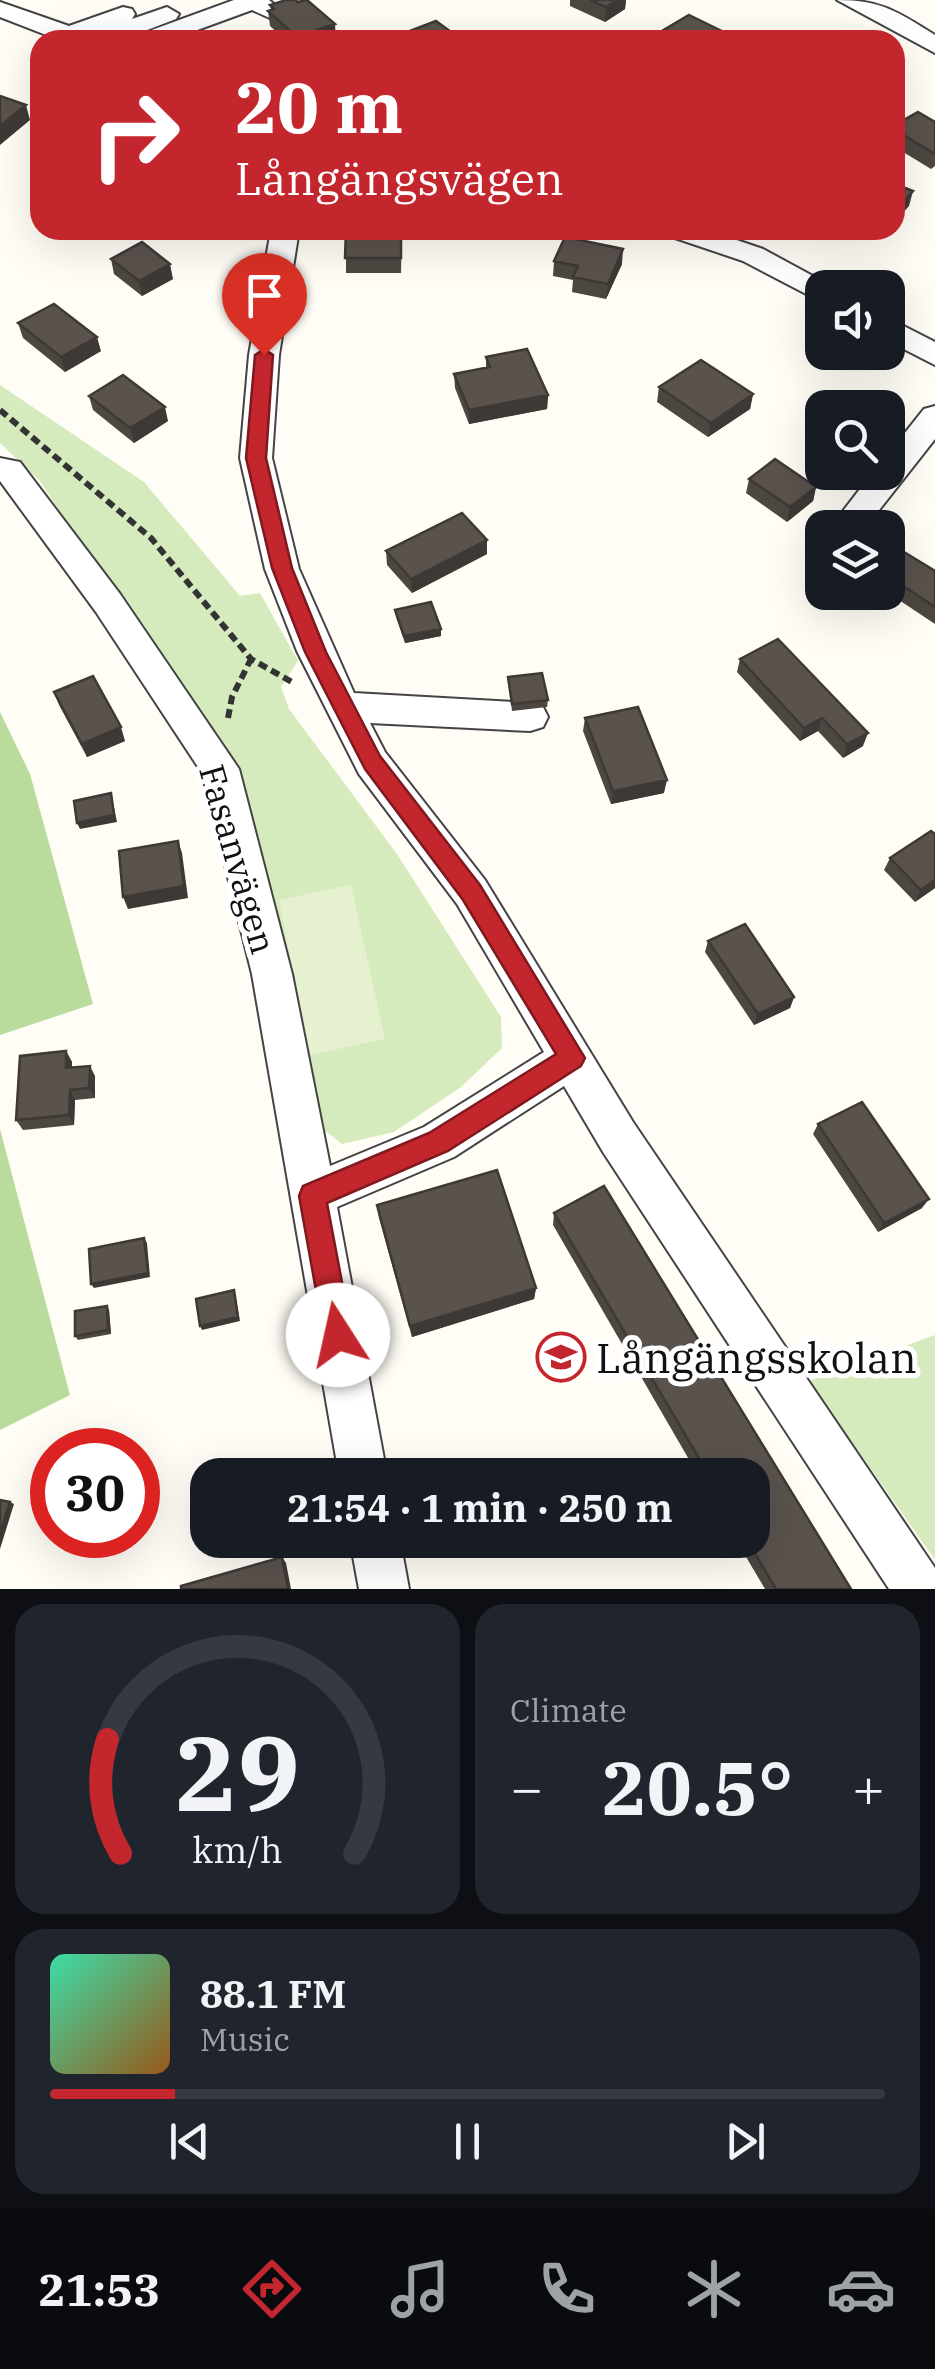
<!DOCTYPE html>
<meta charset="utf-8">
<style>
:root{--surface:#171b24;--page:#20242c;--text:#f1f3f6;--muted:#9ea1a6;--line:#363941;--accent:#c4262e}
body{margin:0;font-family:"IBM Plex Serif",serif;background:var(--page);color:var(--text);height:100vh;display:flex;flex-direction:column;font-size:38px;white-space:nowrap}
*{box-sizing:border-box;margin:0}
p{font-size:32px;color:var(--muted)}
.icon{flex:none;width:55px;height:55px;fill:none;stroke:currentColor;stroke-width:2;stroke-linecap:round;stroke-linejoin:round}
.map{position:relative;height:1589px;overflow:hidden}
.side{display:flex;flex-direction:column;gap:15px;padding:15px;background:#0d0f14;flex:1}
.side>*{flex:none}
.top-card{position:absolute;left:30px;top:30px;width:875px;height:210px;border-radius:30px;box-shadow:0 10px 40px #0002;background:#c4262e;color:#fff;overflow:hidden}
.tools{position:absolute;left:805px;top:270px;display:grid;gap:20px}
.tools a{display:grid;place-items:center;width:100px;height:100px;border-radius:20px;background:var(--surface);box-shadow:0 10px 40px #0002;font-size:50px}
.speed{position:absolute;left:30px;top:1428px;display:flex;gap:20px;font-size:50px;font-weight:700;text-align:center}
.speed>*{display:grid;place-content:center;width:130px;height:130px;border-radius:50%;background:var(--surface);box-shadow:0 10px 40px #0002;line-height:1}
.speed .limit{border:15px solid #d22;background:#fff;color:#111}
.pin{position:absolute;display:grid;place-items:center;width:85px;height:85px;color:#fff;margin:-102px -42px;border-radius:50% 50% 50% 0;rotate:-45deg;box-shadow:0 0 10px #0007}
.pin .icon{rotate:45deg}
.me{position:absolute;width:110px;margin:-55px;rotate:350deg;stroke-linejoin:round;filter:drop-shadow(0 0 8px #0008)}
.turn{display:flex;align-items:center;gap:35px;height:210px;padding:0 40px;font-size:45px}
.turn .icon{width:130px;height:130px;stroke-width:2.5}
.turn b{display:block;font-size:70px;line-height:85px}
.big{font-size:75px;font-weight:700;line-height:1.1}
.side .widget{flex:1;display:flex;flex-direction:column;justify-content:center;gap:15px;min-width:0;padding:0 35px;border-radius:30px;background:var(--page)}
.side .dial{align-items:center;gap:0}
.dial svg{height:260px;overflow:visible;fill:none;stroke:var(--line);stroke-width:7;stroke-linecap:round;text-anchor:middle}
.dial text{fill:var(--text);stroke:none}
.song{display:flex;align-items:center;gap:30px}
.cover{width:120px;height:120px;border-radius:15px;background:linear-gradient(135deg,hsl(160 70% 55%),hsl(30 70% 35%))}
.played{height:10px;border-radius:5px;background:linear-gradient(90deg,var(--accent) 15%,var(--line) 15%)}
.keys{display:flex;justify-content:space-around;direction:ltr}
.heat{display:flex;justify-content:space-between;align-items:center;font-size:55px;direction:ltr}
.side .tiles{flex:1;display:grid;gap:15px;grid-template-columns:1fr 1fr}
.widget:last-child{grid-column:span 2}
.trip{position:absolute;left:190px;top:1458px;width:580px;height:100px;border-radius:30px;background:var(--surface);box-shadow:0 10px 40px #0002;font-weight:700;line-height:100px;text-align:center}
.tabs{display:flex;height:160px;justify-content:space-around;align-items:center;background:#090b0e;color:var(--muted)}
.tabs .icon{width:70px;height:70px}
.tabs .active{color:var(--accent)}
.tabs b{font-size:45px;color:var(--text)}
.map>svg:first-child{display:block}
.green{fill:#d5ebbd}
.forest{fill:#b9dc9c}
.pitch{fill:#e6f2cf}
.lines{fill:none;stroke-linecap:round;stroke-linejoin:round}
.minor-casing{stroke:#444;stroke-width:4}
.path{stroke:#333;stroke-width:6;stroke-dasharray:9 5;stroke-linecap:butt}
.minor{fill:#fff;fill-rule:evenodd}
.wall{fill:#4d4742}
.shaded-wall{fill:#3f3936}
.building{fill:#5a524d;stroke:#3f3936;stroke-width:2.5}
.route{fill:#c4262e;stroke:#7f191e;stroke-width:2.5}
.labels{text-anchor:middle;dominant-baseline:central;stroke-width:10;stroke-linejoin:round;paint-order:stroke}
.street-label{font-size:35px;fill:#111;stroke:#fff}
.near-poi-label{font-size:42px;fill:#111;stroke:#fff;text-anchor:start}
</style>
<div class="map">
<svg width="935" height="1589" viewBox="0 0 935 1589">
<rect width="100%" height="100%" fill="#fffdf5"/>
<!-- green -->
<path class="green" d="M0 385 144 482 240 596 260 593 298 661 281 687 289 709 397 854 501 1017 502 1048 461 1087 394 1132 342 1144 310 1119 251 808 230 770 39 480 0 443Z
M935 1335V1560L809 1381Z"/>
<!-- forest -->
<path class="forest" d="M0 712 30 774 93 1004 0 1035Z
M0 1129 70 1395 0 1430Z"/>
<!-- pitch -->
<path class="pitch" d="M351 885 385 1039 309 1055 279 900Z"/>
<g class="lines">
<!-- minor casing -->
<g class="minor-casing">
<path id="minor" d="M234 0H269L284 12 272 19 252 10 170 40H135L138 35Z
M837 0C882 0 898 12 935 35V53Z
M0 2 69 26 123 7 132 9 135 14 132 19 167 7 179 14 176 19 121 40H59L0 17Z
M271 230H299L279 355 272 458 299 569 354 693 530 703 543 707 548 717 543 727 530 731 370 723 385 752 485 880 633 1122 935 1568V1589H889L603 1152 564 1086 454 1157 337 1207 387 1475H339L252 974 202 773 96 612 0 481V458L20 462 120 594 239 769 292 974 330 1166 424 1127 544 1052 457 904 359 774 297 651 265 569 240 458 249 355Z
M665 230H707L763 249 835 288H822V299L812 297 743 261 669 236Z
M888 318 935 342V365L888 341Z
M935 406V439L865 528H830L873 472H888V454L924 409Z
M350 1540H400L409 1589H359Z"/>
</g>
<!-- path -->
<path class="path" d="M0 410 151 538 251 659 292 682
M228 718 232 697 251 659"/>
<!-- minor -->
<use href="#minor" class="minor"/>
</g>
<!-- wall -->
<path class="wall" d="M570 0H626L625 9 605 22 570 6Z
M297 2 336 39 285 40 270 26 268 11 271 10 270 5Z
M410 31 462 40H410Z
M662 31 732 36 731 40H661Z
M935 122V166L931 169 895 147V125Z
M346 230H402L401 273H346Z
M868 230H887L882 236Z
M111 259 173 279 142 296 114 274Z
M554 261 622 264 606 299 572 292 573 280 553 276Z
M18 323 101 351 65 372 23 338Z
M486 357 548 395 547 409 469 424 455 388 454 374 486 368Z
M659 387 753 394 750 409 708 437 657 402Z
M89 396 168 421 134 443 93 410Z
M749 479 816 487 813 501 787 522 746 493Z
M386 551 487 554 412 593 387 565Z
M888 567 935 571V624L887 592Z
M395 610 441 636 405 643 396 617Z
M740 659 863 746 843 758 818 731 800 741 737 672Z
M508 677 548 700 547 707 512 711Z
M54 692 125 741 87 757 59 705Z
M585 718 664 793 611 804 583 731Z
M890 858 935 888 915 902 884 870Z
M708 941 794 997 790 1008 754 1025 705 952Z
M66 1051 72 1062V1067L95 1076V1098L75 1100 74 1125 23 1130 16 1120Z
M818 1124 922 1208 878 1232 813 1134Z
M377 1205 536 1288 534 1299 412 1337 379 1218Z
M554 1213 851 1589H765L736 1540H752V1475H698L553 1225Z
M107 1306 109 1310 111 1334 78 1340 75 1336Z"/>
<!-- shaded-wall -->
<path class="shaded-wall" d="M617 0H626L625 9 605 22 606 7Z
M335 24 336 39 297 40V37Z
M26 105 30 120 0 145V126Z
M913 191 909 206 895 222V211Z
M623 249 622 264 606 299 608 284Z
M170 264 173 279 142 296 139 281Z
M97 337 101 351 65 372 61 357Z
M753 394 750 409 708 437 711 423Z
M548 395 547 409 469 424V410Z
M165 407 168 421 134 443 130 428Z
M816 487 813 501 787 522 790 507Z
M487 540V554L412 593 411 579Z
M441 629V636L405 643 404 636Z
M822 718 818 731 800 741 804 728Z
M121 727 125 741 87 757 82 744Z
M868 733 863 746 843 758 847 744Z
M667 780 664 793 611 804 613 791Z
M111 793 117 822 80 829 77 823Z
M178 841 182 853 188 898 128 909 123 897Z
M935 880V888L915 902 921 890Z
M794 997 790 1008 754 1025 758 1014Z
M66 1051 72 1062V1078L66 1068Z
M90 1066 95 1076V1098L89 1088Z
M70 1090 75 1100 74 1125 69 1115Z
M929 1199 922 1208 878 1232 884 1223Z
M144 1238 147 1243 150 1277 94 1288 91 1284Z
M536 1288 534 1299 412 1337 410 1326Z
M234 1290 240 1321 202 1330 200 1326Z
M107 1306 109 1310 111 1334 108 1330Z
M10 1502 14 1504 0 1549V1533Z
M282 1557 286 1563 291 1589H288Z"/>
<!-- building -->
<path class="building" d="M286 0H296L297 2 307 0 335 24 297 37 268 11 274 9 270 5Z
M590 0H617L606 7Z
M689 15 732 36 725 40H679L662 31Z
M436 21 462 40H421L410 31Z
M0 96 26 105 0 126Z
M918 112 935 122V154L895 130V125Z
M895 184 913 191 895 211Z
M346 230H401V258H345Z
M565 237 623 249 608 284 573 277 578 266 554 261Z
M142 242 170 264 139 281 111 259Z
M54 304 97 337 61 357 18 323Z
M527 349 548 395 469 410 454 374 490 367 486 357Z
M701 360 753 394 711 423 659 387Z
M123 375 165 407 130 428 89 396Z
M775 459 816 487 790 507 749 479Z
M462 513 487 540 411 579 386 551Z
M904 552 935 571V607L888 576V567Z
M431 602 441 629 404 636 395 610Z
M778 639 868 733 847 744 822 718 804 728 740 659Z
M542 673 548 700 512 704 508 677Z
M93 676 121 727 82 744 54 692Z
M638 707 667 780 613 791 585 718Z
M111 793 114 815 77 823 74 801Z
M931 831 935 834V880L921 890 890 858Z
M178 841 184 886 123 897 119 851Z
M745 924 794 997 758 1014 708 941Z
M66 1051V1068L90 1066 89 1088 70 1090 69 1115 16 1120 20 1056Z
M862 1102 929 1199 884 1223 818 1124Z
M497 1170 536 1288 410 1326 377 1205Z
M604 1186 851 1589H776L747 1540H752V1475H709L554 1213Z
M144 1238 148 1273 91 1284 89 1249Z
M234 1290 238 1317 200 1326 196 1299Z
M107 1306 108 1330 75 1336V1311Z
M0 1500 10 1502 0 1533Z
M282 1557 288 1589H181V1586Z"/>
<!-- route -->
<path class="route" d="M264 349 273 355 266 458 292 568 326 652 380 756 480 885 585 1058 581 1066 448 1151 327 1203 352 1335 348 1345 338 1349 328 1345 324 1335 299 1196 303 1186 429 1133 556 1054 463 900 365 769 305 652 272 568 246 458 255 355Z"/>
<!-- icons -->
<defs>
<g id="school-ring" transform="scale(2.5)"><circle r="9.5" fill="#fff" stroke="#c4262e" stroke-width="1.5"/><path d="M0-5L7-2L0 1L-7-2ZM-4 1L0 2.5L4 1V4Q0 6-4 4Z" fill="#c4262e"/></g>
</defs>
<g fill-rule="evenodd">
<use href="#school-ring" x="561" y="1357"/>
</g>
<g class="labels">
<!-- street labels -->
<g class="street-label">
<text transform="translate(238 859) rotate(74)">Fasanvägen</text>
</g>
<!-- near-poi labels -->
<g class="near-poi-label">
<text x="596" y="1357">Långängsskolan</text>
</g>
</g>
</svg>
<div class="tools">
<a><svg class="icon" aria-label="sound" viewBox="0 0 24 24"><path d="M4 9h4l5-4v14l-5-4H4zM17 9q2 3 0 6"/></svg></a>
<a><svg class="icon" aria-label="search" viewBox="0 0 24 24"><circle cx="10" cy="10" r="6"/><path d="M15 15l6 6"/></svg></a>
<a><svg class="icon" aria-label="layers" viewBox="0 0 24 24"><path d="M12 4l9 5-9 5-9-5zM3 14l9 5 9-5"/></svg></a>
</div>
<div class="speed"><div class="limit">30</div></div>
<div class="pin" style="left:264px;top:355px;background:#d93025"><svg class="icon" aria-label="arrive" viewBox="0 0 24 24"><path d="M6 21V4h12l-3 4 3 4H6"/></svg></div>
<svg class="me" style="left:338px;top:1335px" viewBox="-20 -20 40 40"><circle r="19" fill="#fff"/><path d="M0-13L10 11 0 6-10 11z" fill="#c4262e"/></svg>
<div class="trip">21:54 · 1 min · 250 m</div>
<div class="top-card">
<div class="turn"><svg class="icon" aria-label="right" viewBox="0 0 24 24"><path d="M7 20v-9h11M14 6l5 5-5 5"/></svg><div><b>20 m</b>Långängsvägen</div></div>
</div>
</div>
<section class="side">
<div class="tiles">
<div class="widget dial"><svg viewBox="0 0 100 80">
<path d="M14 69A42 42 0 1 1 86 69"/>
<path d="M14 69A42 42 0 0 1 10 34" stroke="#c4262e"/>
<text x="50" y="56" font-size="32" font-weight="700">29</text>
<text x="50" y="72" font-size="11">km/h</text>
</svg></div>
<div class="widget"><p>Climate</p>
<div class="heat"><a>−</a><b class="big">20.5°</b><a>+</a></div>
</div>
<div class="widget">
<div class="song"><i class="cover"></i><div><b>88.1 FM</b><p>Music</p></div></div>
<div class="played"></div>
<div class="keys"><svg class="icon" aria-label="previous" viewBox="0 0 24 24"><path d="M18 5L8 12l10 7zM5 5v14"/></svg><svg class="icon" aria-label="pause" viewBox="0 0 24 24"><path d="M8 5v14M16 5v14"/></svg><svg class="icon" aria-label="next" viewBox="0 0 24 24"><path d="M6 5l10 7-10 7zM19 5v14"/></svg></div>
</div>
</div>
</section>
<nav class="tabs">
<b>21:53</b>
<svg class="icon active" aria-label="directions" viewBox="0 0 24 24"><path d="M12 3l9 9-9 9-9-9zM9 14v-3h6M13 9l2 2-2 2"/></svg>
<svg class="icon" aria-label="music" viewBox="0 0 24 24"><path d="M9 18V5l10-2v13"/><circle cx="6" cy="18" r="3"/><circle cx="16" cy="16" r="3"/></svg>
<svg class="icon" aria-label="phone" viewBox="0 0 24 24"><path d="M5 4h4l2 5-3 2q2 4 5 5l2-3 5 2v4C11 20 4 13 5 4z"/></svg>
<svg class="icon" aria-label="climate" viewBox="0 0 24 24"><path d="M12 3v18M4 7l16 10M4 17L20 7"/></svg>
<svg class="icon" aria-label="car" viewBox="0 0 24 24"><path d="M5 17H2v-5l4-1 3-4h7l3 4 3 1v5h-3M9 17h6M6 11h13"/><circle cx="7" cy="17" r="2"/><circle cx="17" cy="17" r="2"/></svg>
</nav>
